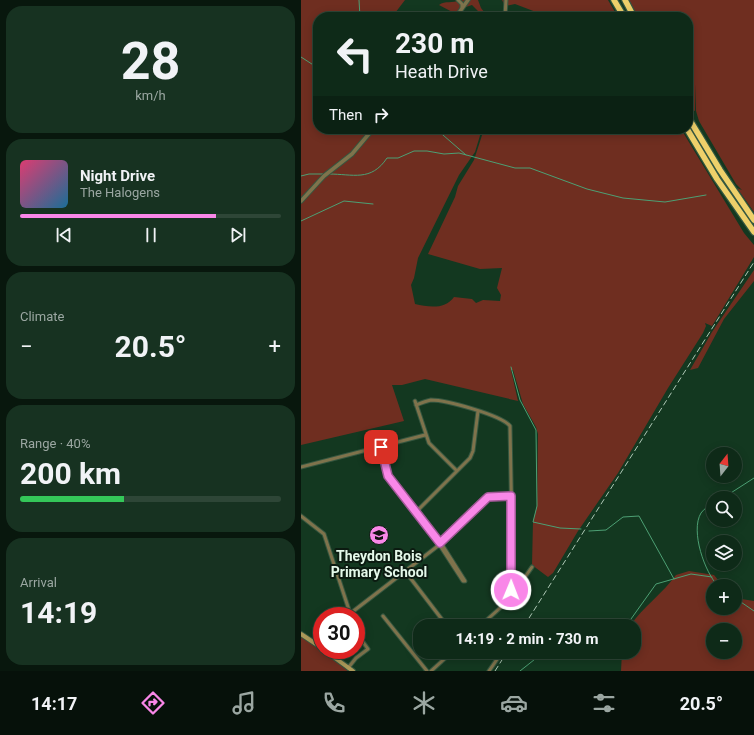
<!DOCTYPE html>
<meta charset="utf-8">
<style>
:root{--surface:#0e2a18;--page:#173221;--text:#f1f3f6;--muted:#9ba7a2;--line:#2e4637;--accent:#f987e8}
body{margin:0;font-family:Roboto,sans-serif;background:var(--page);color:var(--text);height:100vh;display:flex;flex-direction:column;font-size:15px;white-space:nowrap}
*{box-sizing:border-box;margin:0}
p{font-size:13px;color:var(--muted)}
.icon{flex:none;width:22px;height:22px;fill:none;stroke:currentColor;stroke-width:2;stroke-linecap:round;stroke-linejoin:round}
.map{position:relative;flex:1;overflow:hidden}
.drawer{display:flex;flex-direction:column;gap:6px;padding:6px;background:#08170d;width:301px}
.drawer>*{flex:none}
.banner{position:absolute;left:12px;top:12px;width:380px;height:122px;border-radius:16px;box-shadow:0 2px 10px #0003,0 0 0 1px var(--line);background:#0e2a18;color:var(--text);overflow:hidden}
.needle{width:26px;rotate:17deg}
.controls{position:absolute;left:405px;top:447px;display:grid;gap:8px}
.controls a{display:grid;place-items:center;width:36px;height:36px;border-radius:50%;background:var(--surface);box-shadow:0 2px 10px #0003,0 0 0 1px var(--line);font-size:20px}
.speed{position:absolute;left:12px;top:607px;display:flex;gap:8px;font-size:20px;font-weight:700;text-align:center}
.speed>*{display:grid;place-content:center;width:52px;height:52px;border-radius:50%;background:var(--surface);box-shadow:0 2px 10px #0003,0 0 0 1px var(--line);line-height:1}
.speed .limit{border:6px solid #d22;background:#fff;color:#111}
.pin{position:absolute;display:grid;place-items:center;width:34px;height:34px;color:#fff;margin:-17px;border-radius:8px;box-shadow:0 2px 6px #0006}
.me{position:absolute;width:44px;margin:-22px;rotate:1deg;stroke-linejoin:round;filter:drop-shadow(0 0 3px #0008)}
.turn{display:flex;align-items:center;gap:14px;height:84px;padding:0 16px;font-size:18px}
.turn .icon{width:52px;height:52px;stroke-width:2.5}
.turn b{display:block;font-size:28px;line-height:34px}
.then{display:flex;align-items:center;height:38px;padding:0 16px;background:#0003;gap:8px;font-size:15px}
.big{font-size:30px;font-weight:700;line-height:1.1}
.drawer .widget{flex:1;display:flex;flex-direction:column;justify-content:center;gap:6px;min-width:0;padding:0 14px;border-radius:16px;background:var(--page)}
.drawer .dial{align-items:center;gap:0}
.dial b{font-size:52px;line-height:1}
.song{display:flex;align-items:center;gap:12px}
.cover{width:48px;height:48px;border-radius:6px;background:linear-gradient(135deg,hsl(340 70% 55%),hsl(200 70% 35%))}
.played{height:4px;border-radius:2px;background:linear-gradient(90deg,var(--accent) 75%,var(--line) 75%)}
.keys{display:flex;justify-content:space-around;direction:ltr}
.heat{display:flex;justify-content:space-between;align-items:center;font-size:22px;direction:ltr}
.charge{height:6px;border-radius:3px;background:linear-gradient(90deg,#34c759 40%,var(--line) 0)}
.trip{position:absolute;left:112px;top:619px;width:228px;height:40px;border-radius:16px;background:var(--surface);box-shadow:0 2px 10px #0003,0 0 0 1px var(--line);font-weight:700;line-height:40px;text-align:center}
.dock{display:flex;height:64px;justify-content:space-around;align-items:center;background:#06110a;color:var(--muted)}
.dock .icon{width:28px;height:28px}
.dock .on{color:var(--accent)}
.dock b{font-size:18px;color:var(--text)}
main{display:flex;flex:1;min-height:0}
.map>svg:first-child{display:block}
.green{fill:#6f2e20;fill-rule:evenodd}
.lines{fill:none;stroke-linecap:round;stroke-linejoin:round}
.stream{stroke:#4da074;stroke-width:1}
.minor-casing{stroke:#355740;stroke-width:5}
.tertiary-casing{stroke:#355740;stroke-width:5.5}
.secondary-casing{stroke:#355740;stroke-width:6}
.motorway-casing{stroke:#355740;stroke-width:8}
.minor{stroke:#7f734c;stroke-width:3}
.tertiary{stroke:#7f734c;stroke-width:3.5}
.secondary{stroke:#ac9959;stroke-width:4}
.motorway{stroke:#eed06a;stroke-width:5.5}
.rail{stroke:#aec7b5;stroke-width:1;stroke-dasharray:6 3;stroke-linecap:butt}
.route-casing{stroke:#a25897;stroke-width:10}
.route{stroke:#f987e8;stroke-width:7}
.labels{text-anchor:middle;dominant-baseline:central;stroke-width:4;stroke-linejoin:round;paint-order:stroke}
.poi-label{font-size:14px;font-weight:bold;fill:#e5f9ea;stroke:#0c1b11}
</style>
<main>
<section class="drawer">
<div class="widget dial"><b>28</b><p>km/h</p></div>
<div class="widget">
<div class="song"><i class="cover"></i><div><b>Night Drive</b><p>The Halogens</p></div></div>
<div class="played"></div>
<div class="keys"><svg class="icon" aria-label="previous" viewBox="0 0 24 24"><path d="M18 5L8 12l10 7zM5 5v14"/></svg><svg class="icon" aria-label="pause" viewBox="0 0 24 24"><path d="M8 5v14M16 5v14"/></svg><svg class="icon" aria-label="next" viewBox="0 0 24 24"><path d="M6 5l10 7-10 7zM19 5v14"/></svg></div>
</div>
<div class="widget"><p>Climate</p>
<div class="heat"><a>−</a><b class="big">20.5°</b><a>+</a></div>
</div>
<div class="widget"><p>Range · 40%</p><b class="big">200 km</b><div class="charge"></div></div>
<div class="widget"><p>Arrival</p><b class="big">14:19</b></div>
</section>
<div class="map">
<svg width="453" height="671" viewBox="0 0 453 671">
<rect width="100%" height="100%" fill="#133820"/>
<!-- green -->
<path class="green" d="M0 0H104L91 17H17V129H181L174 152 158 175 117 258 113 278 110 285 114 304C127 307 144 310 153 297L171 299 175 303 182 300 199 301 200 295 196 288 201 268 179 269 127 254 154 197 157 186 173 160 183 129H235L250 133 252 129H380L443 233 453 245V257L411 326 404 323 405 326 402 333 367 388 317 473 277 531 252 573 247 577 231 565 232 521 236 506 237 434 235 427 222 404 212 370H210L217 401 124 379 101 385H91L103 421 0 445Z
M158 0H177L180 8 187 17H175L177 11 171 5 165 7 157 15 138 5C144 0 152 4 158 0Z
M201 0H307L317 17H248L214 4 204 6Z
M327 0H453V212L436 188 441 190 435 184 398 121 395 111V84L394 111 387 108V17H337Z
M453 270V281L423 319 397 368 389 370 411 332Z
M388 571 413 575 422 586H412V608H434V598L453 601V671H320L321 652H333V626H329C342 607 362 593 375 575ZM412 630H434V652H412Z
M0 636 49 671H0Z"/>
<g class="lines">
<!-- stream -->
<path class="stream" d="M58 0 59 17
M0 57 17 68
M135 129 165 155
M28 174C52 174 70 182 86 158H97L113 151H126L143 154 158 153 214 168H229L286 189 322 198 364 202 405 195
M0 176 8 174H23
M0 221 43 201 72 204
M210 367 219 400 235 430 236 506 232 522 259 528 280 529
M422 498 453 478
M412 504C407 506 403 509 400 513 389 531 404 573 417 586
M288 531 305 530 322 517 338 516 373 579
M434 598 453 611
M325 626 355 584 390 574 411 577
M219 671 243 652"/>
<!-- minor casing -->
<g class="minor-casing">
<path id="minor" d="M157 0 161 4V7
M204 17 205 0
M114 401 128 443 156 471
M115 405C120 403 125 401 130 400 145 400 200 415 209 426L211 532 210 587V591L213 593
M80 447 87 476 139 543
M0 467 124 435
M115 512 169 458 172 451 177 411
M0 516 23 534 49 613
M138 544 162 581H164L140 543
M104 571 146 626
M46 616 142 542 187 497 211 496
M82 616 126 671
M179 626 208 600 231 567
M13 643 21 637
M47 668 55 658 67 649 62 642
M130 671 151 652
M188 671 201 652"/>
</g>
<!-- tertiary casing -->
<g class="tertiary-casing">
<path id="tertiary" d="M155 17 167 0
M0 201 23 176 51 154 72 129"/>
</g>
<!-- secondary casing -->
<g class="secondary-casing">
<path id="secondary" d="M0 634 21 648
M23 650 52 671"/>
</g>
<!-- motorway casing -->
<g class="motorway-casing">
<path id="motorway" d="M313 0 323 17
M324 0 333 17
M387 117 419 170 453 220
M386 129 416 179 453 232"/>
</g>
<!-- minor -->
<use href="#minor" class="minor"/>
<!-- tertiary -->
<use href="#tertiary" class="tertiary"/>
<!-- secondary -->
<use href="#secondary" class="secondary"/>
<!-- motorway -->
<use href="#motorway" class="motorway"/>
<!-- rail -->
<path class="rail" d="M223 626 453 262
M194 671 206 652"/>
</g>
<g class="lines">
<!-- route casing -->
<g class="route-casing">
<path id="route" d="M80 447 87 476 139 543 187 497 210 496V590"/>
</g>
<!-- route -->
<use href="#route" class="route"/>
</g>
<!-- icons -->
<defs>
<g id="school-disc" transform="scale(1)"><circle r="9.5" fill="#f987e8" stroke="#0c1b11"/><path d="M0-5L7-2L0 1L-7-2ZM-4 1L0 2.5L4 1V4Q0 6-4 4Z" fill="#111"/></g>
</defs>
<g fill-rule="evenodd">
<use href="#school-disc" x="78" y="535"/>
</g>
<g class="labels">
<!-- poi labels -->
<g class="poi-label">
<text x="78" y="556">Theydon Bois<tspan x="78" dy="16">Primary School</tspan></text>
</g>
</g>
</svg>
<div class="controls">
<a><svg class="needle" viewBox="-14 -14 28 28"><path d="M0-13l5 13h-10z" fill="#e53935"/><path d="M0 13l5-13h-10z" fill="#9ba7a2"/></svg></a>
<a><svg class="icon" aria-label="search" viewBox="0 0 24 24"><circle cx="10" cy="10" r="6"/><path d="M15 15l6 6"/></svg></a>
<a><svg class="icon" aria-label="layers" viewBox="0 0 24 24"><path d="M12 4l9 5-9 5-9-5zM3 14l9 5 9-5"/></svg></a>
<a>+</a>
<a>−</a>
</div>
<div class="speed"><div class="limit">30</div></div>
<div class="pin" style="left:80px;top:447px;background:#d93025"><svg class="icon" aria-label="arrive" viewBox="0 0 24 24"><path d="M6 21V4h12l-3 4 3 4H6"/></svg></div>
<svg class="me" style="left:210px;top:590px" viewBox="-20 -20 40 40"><circle r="17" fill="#f987e8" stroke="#fff" stroke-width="3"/><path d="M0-11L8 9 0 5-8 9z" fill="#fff"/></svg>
<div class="trip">14:19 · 2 min · 730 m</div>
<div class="banner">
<div class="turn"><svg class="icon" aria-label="left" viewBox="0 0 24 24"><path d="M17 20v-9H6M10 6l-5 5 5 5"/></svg><div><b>230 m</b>Heath Drive</div></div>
<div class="then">Then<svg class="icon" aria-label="right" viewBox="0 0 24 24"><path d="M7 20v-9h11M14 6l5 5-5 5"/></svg></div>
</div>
</div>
</main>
<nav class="dock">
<b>14:17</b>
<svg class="icon on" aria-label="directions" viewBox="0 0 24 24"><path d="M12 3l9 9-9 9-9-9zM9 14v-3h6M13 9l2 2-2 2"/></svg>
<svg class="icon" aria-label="music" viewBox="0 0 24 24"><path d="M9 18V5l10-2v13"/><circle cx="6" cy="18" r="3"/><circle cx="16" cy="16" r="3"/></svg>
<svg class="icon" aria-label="phone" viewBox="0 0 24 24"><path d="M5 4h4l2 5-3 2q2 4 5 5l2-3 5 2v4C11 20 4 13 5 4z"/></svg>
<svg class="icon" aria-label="climate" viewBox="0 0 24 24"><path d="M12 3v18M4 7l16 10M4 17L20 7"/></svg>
<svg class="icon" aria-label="car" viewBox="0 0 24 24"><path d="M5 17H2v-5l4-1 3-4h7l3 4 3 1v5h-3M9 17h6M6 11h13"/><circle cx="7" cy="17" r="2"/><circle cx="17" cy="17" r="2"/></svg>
<svg class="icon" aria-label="filters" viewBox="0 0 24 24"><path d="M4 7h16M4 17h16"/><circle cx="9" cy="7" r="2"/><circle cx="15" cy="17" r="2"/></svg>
<b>20.5°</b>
</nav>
